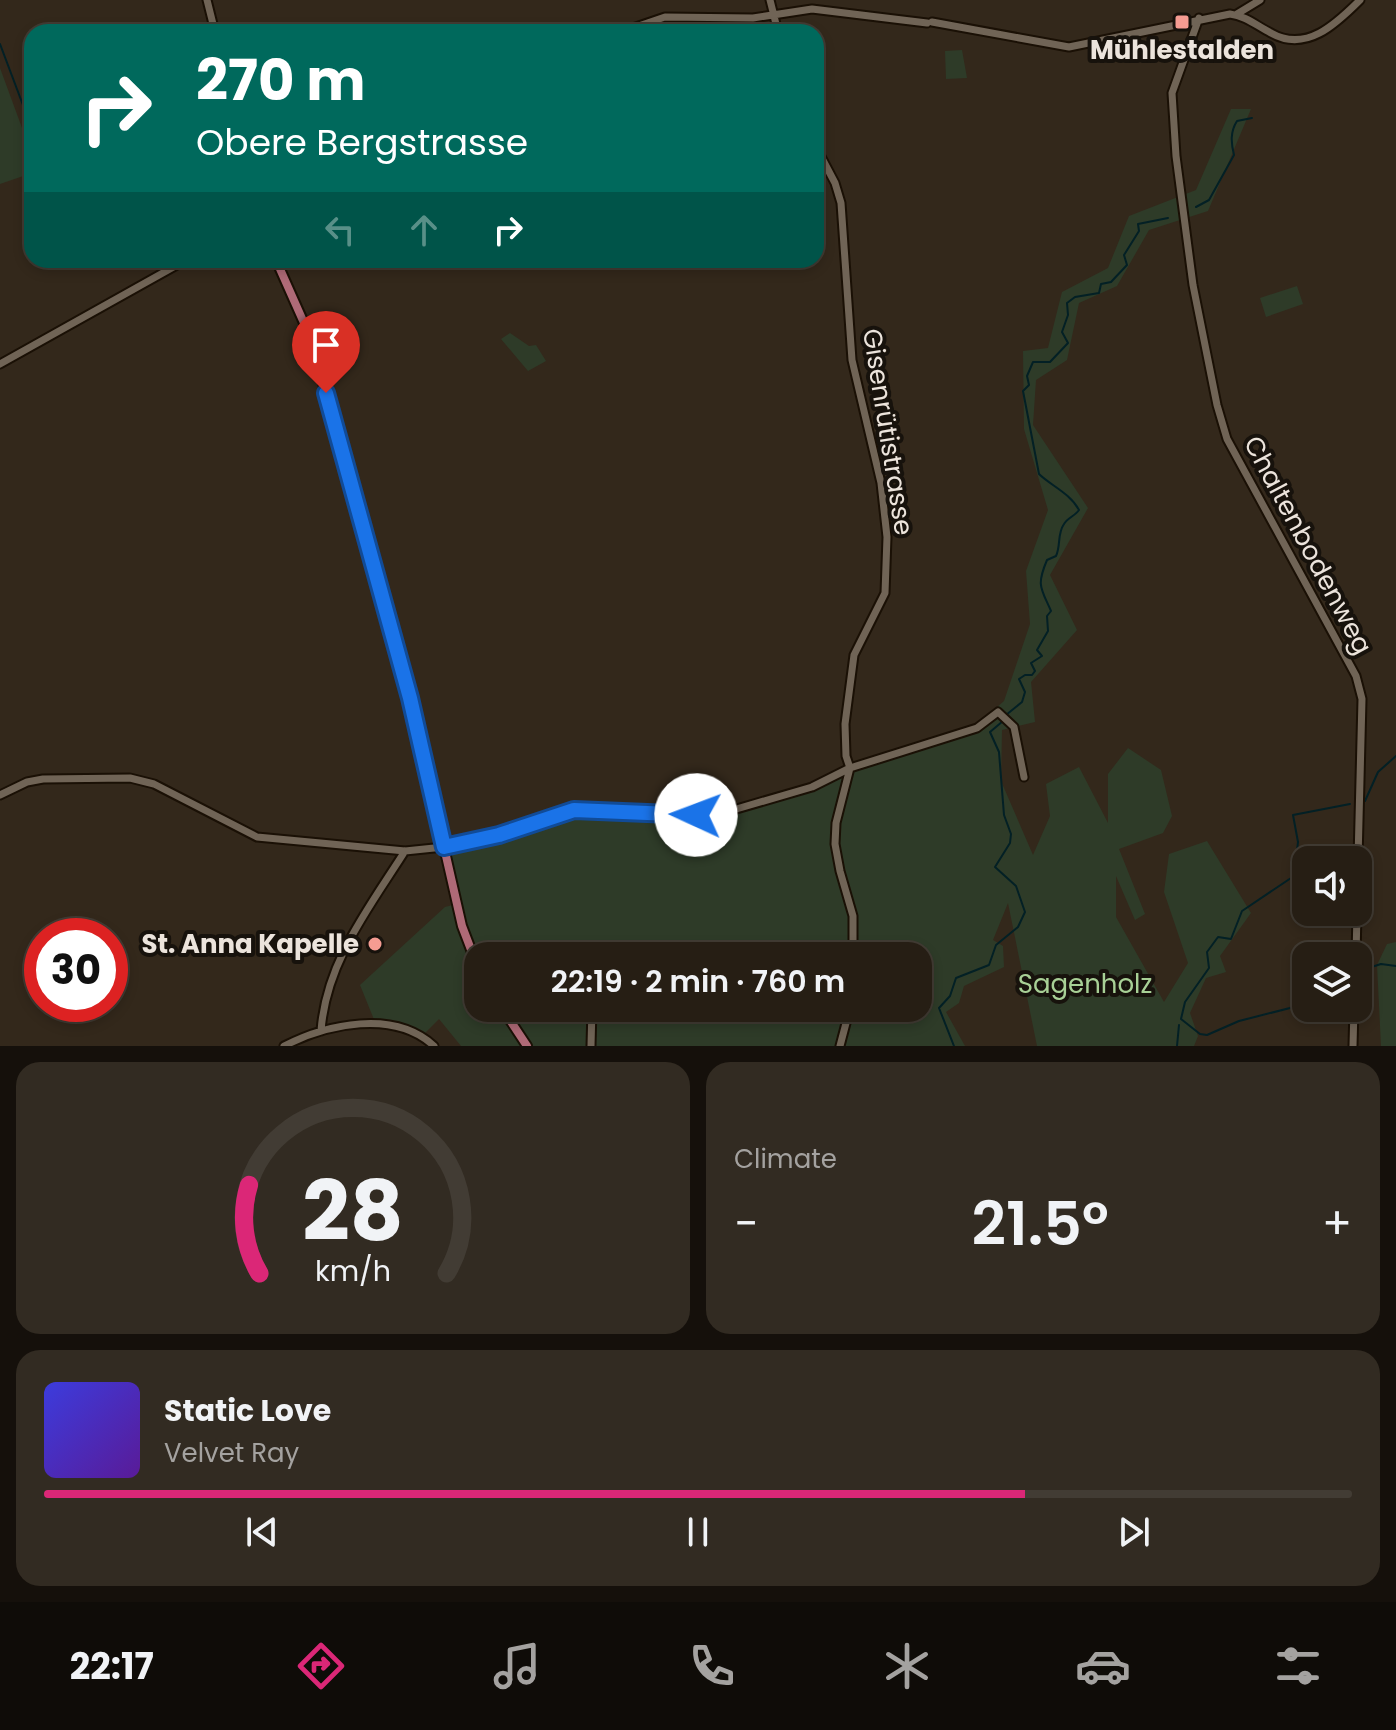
<!DOCTYPE html>
<meta charset="utf-8">
<style>
:root{--surface:#261e14;--page:#322b22;--text:#f1f3f6;--muted:#a4a2a0;--line:#423c34;--accent:#db2777}
body{margin:0;font-family:Poppins,sans-serif;background:var(--page);color:var(--text);height:100vh;display:flex;flex-direction:column;font-size:30px;white-space:nowrap}
*{box-sizing:border-box;margin:0}
p{font-size:26px;color:var(--muted)}
.icon{flex:none;width:44px;height:44px;fill:none;stroke:currentColor;stroke-width:2;stroke-linecap:round;stroke-linejoin:round}
.map{position:relative;height:1046px;overflow:hidden}
.drawer{display:flex;flex-direction:column;gap:16px;padding:16px;background:#15100b;flex:1}
.drawer>*{flex:none}
.top-card{position:absolute;left:24px;top:24px;width:800px;height:244px;border-radius:24px;box-shadow:0 4px 12px #0003,0 0 0 2px var(--line);background:#00695c;color:#fff;overflow:hidden}
.buttons{position:absolute;left:1292px;top:846px;display:grid;gap:16px}
.buttons a{display:grid;place-items:center;width:80px;height:80px;border-radius:16px;background:var(--surface);box-shadow:0 4px 12px #0003,0 0 0 2px var(--line);font-size:40px}
.speed{position:absolute;left:24px;top:918px;display:flex;gap:16px;font-size:40px;font-weight:700;text-align:center}
.speed>*{display:grid;place-content:center;width:104px;height:104px;border-radius:50%;background:var(--surface);box-shadow:0 4px 12px #0003,0 0 0 2px var(--line);line-height:1}
.speed .limit{border:12px solid #d22;background:#fff;color:#111}
.pin{position:absolute;display:grid;place-items:center;width:68px;height:68px;color:#fff;margin:-82px -34px;border-radius:50% 50% 50% 0;rotate:-45deg;box-shadow:0 0 8px #0007}
.pin .icon{rotate:45deg}
.me{position:absolute;width:88px;margin:-44px;rotate:272deg;stroke-linejoin:round;filter:drop-shadow(0 0 6px #0008)}
.turn{display:flex;align-items:center;gap:28px;height:168px;padding:0 40px;font-size:36px}
.turn .icon{width:104px;height:104px;stroke-width:2.5}
.turn b{display:block;font-size:56px;line-height:68px}
.lanes{display:flex;align-items:center;height:76px;padding:0 40px;background:#0003;justify-content:center;gap:40px;direction:ltr}
.lanes .off{opacity:.35}
.big{font-size:60px;font-weight:600;line-height:1.1}
.drawer .card{flex:1;display:flex;flex-direction:column;justify-content:center;gap:12px;min-width:0;padding:0 28px;border-radius:24px;background:var(--page)}
.drawer .dial{align-items:center;gap:0}
.dial svg{height:208px;overflow:visible;fill:none;stroke:var(--line);stroke-width:7;stroke-linecap:round;text-anchor:middle}
.dial text{fill:var(--text);stroke:none}
.song{display:flex;align-items:center;gap:24px}
.cover{width:96px;height:96px;border-radius:12px;background:linear-gradient(135deg,hsl(240 70% 55%),hsl(270 70% 35%))}
.played{height:8px;border-radius:4px;background:linear-gradient(90deg,var(--accent) 75%,var(--line) 75%)}
.keys{display:flex;justify-content:space-around;direction:ltr}
.heat{display:flex;justify-content:space-between;align-items:center;font-size:44px;direction:ltr}
.drawer .tiles{flex:1;display:grid;gap:16px;grid-template-columns:1fr 1fr}
.card:last-child{grid-column:span 2}
.trip{position:absolute;left:464px;top:942px;width:468px;height:80px;border-radius:24px;background:var(--surface);box-shadow:0 4px 12px #0003,0 0 0 2px var(--line);font-weight:600;line-height:80px;text-align:center}
.menu{display:flex;height:128px;justify-content:space-around;align-items:center;background:#0f0c08;color:var(--muted)}
.menu .icon{width:56px;height:56px}
.menu .active{color:var(--accent)}
.menu b{font-size:36px;color:var(--text)}
.map>svg:first-child{display:block}
.green{fill:#2e3b28}
.lines{fill:none;stroke-linecap:round;stroke-linejoin:round}
.stream{stroke:#032025;stroke-width:2}
.minor-casing{stroke:#1a1005;stroke-width:11}
.major-casing{stroke:#1a1005;stroke-width:12}
.minor{stroke:#706456;stroke-width:7}
.major{stroke:#af6a77;stroke-width:8}
.route-casing{stroke:#114b97;stroke-width:20}
.route{stroke:#1a73e8;stroke-width:14}
.poi-dot{fill:#f59c92;stroke:#17120c;stroke-width:3}
.labels{text-anchor:middle;dominant-baseline:central;stroke-width:8;stroke-linejoin:round;paint-order:stroke}
.poi-label{font-size:26px;font-weight:bold;fill:#ece4dc;stroke:#17120c}
.street-label{font-size:26px;fill:#ece4dc;stroke:#17120c}
.park-label{font-size:26px;fill:#a8d096;stroke:#17120c}
</style>
<div class="map">
<svg width="1396" height="1046" viewBox="0 0 1396 1046">
<rect width="100%" height="100%" fill="#33281b"/>
<!-- green -->
<path class="green" d="M962 50 967 78 946 79 945 51Z
M0 68 32 155V173L0 184Z
M1231 109H1251L1208 211 1149 230 1117 286 1079 303 1067 360 1036 380 1033 425 1088 508 1050 575 1077 630 1031 682 1035 722 1002 730 1001 781 1033 855 1050 816 1046 784 1079 767 1108 823V774L1128 748 1161 770 1172 816 1163 833 1119 849 1145 914 1135 920 1116 876V917L1164 1002 1188 963 1164 892 1169 854 1207 841 1251 913 1220 956 1226 972 1206 978 1190 1013 1198 1036 1194 1046H1037L1008 903 993 940 1003 946 1004 967 964 986 959 1003 946 1012 965 1046H530L507 1008H918V956H478V960L444 847 574 810 696 815 733 810 812 787 850 768 971 730 1004 701 1030 624 1026 571 1048 510 1024 429 1023 351 1048 348 1062 292 1108 268 1129 216 1196 190Z
M1297 286 1303 304 1266 317 1260 298Z
M510 333 529 346 536 345 546 361 528 371 501 339Z
M453 905 461 937 478 976V1008H498L522 1046H461L439 1019 424 1034 405 1026 375 1022 360 985 445 907Z
M1396 942V1046H1381L1377 965 1387 944Z"/>
<g class="lines">
<!-- stream -->
<path class="stream" d="M0 44 32 129
M1196 207 1209 200 1234 155C1231 143 1230 132 1237 121L1252 118
M1006 715 1022 702 1025 692 1019 679 1025 675H1032L1035 671 1031 663 1042 656 1037 650 1048 631 1047 616 1051 611C1041 588 1036 586 1047 560L1056 556C1061 545 1057 534 1064 524 1067 518 1075 516 1079 510 1070 493 1050 485 1039 474L1023 391 1029 385 1027 376 1033 362H1050L1068 343 1062 332 1068 315 1067 303 1075 297 1099 293 1101 284 1111 282 1127 265 1124 255 1139 231 1138 224 1168 218
M1365 801 1378 772 1396 756
M1360 966 1365 969 1381 964 1396 966
M1306 987 1290 1008 1239 1021 1207 1035 1200 1034 1181 1019 1185 1002 1209 968 1207 952 1218 937 1231 939 1242 911 1294 876 1298 842 1293 815 1350 804
M954 1046 939 1008 950 996 956 978 989 965 996 945 1018 927 1025 912 1016 886 995 867 1010 843 1011 834 1004 815 999 752 990 732 1003 721
M1177 1046 1179 1025"/>
<!-- minor casing -->
<g class="minor-casing">
<path id="minor" d="M207 0 215 32
M770 0 778 32
M1237 14 1260 0
M1199 18 1172 93 1176 156 1193 285 1217 405 1227 439 1356 676 1362 699 1358 860
M932 22 1069 47 1230 14C1246 16 1257 26 1271 33 1306 53 1336 24 1360 0
M621 32 665 17 753 18 812 9 927 23
M816 147 835 183 841 203 852 360 881 483 887 537 885 593 854 655 845 724 846 756 850 768 836 823 835 844 840 871 853 916V956
M0 364 186 260
M0 795 27 782 43 779 130 778 154 784 257 837 405 851 444 847 499 835 574 810 696 815 733 810 812 787 850 768 977 728 998 712 1014 727 1024 777
M1356 956 1357 912
M321 1031C326 962 369 908 405 851
M284 1046C327 1024 394 1009 434 1046
M591 1046 592 1008
M840 1046 850 1008
M1353 1046 1354 1008"/>
</g>
<!-- major casing -->
<g class="major-casing">
<path id="major" d="M276 260 304 323 318 365 410 698 462 926 478 968
M502 1008 527 1046"/>
</g>
<!-- minor -->
<use href="#minor" class="minor"/>
<!-- major -->
<use href="#major" class="major"/>
</g>
<g class="lines">
<!-- route casing -->
<g class="route-casing">
<path id="route" d="M326 393 410 698 444 847 499 835 574 810 696 815"/>
</g>
<!-- route -->
<use href="#route" class="route"/>
</g>
<!-- markers -->
<g class="poi-dot">
<rect x="1174" y="14" width="16" height="16" rx="4"/>
<circle cx="375" cy="944" r="8"/>
</g>
<g class="labels">
<!-- poi labels -->
<g class="poi-label">
<text x="1182" y="50">Mühlestalden</text>
<text x="359" y="944" text-anchor="end">St. Anna Kapelle</text>
</g>
<!-- street labels -->
<g class="street-label">
<text transform="translate(888 432) rotate(81)">Gisenrütistrasse</text>
<text transform="translate(1308 545) rotate(62)">Chaltenbodenweg</text>
</g>
<!-- park labels -->
<g class="park-label">
<text x="1085" y="984">Sagenholz</text>
</g>
</g>
</svg>
<div class="buttons">
<a><svg class="icon" aria-label="sound" viewBox="0 0 24 24"><path d="M4 9h4l5-4v14l-5-4H4zM17 9q2 3 0 6"/></svg></a>
<a><svg class="icon" aria-label="layers" viewBox="0 0 24 24"><path d="M12 4l9 5-9 5-9-5zM3 14l9 5 9-5"/></svg></a>
</div>
<div class="speed"><div class="limit">30</div></div>
<div class="pin" style="left:326px;top:393px;background:#d93025"><svg class="icon" aria-label="arrive" viewBox="0 0 24 24"><path d="M6 21V4h12l-3 4 3 4H6"/></svg></div>
<svg class="me" style="left:696px;top:815px" viewBox="-20 -20 40 40"><circle r="19" fill="#fff"/><path d="M0-13L10 11 0 6-10 11z" fill="#1a73e8"/></svg>
<div class="trip">22:19 · 2 min · 760 m</div>
<div class="top-card">
<div class="turn"><svg class="icon" aria-label="right" viewBox="0 0 24 24"><path d="M7 20v-9h11M14 6l5 5-5 5"/></svg><div><b>270 m</b>Obere Bergstrasse</div></div>
<div class="lanes"><svg class="icon off" aria-label="left" viewBox="0 0 24 24"><path d="M17 20v-9H6M10 6l-5 5 5 5"/></svg><svg class="icon off" aria-label="ahead" viewBox="0 0 24 24"><path d="M12 20V5M6 11l6-6 6 6"/></svg><svg class="icon" aria-label="right" viewBox="0 0 24 24"><path d="M7 20v-9h11M14 6l5 5-5 5"/></svg></div>
</div>
</div>
<section class="drawer">
<div class="tiles">
<div class="card dial"><svg viewBox="0 0 100 80">
<path d="M14 69A42 42 0 1 1 86 69"/>
<path d="M14 69A42 42 0 0 1 10 35" stroke="#db2777"/>
<text x="50" y="56" font-size="32" font-weight="700">28</text>
<text x="50" y="72" font-size="11">km/h</text>
</svg></div>
<div class="card"><p>Climate</p>
<div class="heat"><a>−</a><b class="big">21.5°</b><a>+</a></div>
</div>
<div class="card">
<div class="song"><i class="cover"></i><div><b>Static Love</b><p>Velvet Ray</p></div></div>
<div class="played"></div>
<div class="keys"><svg class="icon" aria-label="previous" viewBox="0 0 24 24"><path d="M18 5L8 12l10 7zM5 5v14"/></svg><svg class="icon" aria-label="pause" viewBox="0 0 24 24"><path d="M8 5v14M16 5v14"/></svg><svg class="icon" aria-label="next" viewBox="0 0 24 24"><path d="M6 5l10 7-10 7zM19 5v14"/></svg></div>
</div>
</div>
</section>
<nav class="menu">
<b>22:17</b>
<svg class="icon active" aria-label="directions" viewBox="0 0 24 24"><path d="M12 3l9 9-9 9-9-9zM9 14v-3h6M13 9l2 2-2 2"/></svg>
<svg class="icon" aria-label="music" viewBox="0 0 24 24"><path d="M9 18V5l10-2v13"/><circle cx="6" cy="18" r="3"/><circle cx="16" cy="16" r="3"/></svg>
<svg class="icon" aria-label="phone" viewBox="0 0 24 24"><path d="M5 4h4l2 5-3 2q2 4 5 5l2-3 5 2v4C11 20 4 13 5 4z"/></svg>
<svg class="icon" aria-label="climate" viewBox="0 0 24 24"><path d="M12 3v18M4 7l16 10M4 17L20 7"/></svg>
<svg class="icon" aria-label="car" viewBox="0 0 24 24"><path d="M5 17H2v-5l4-1 3-4h7l3 4 3 1v5h-3M9 17h6M6 11h13"/><circle cx="7" cy="17" r="2"/><circle cx="17" cy="17" r="2"/></svg>
<svg class="icon" aria-label="filters" viewBox="0 0 24 24"><path d="M4 7h16M4 17h16"/><circle cx="9" cy="7" r="2"/><circle cx="15" cy="17" r="2"/></svg>
</nav>
